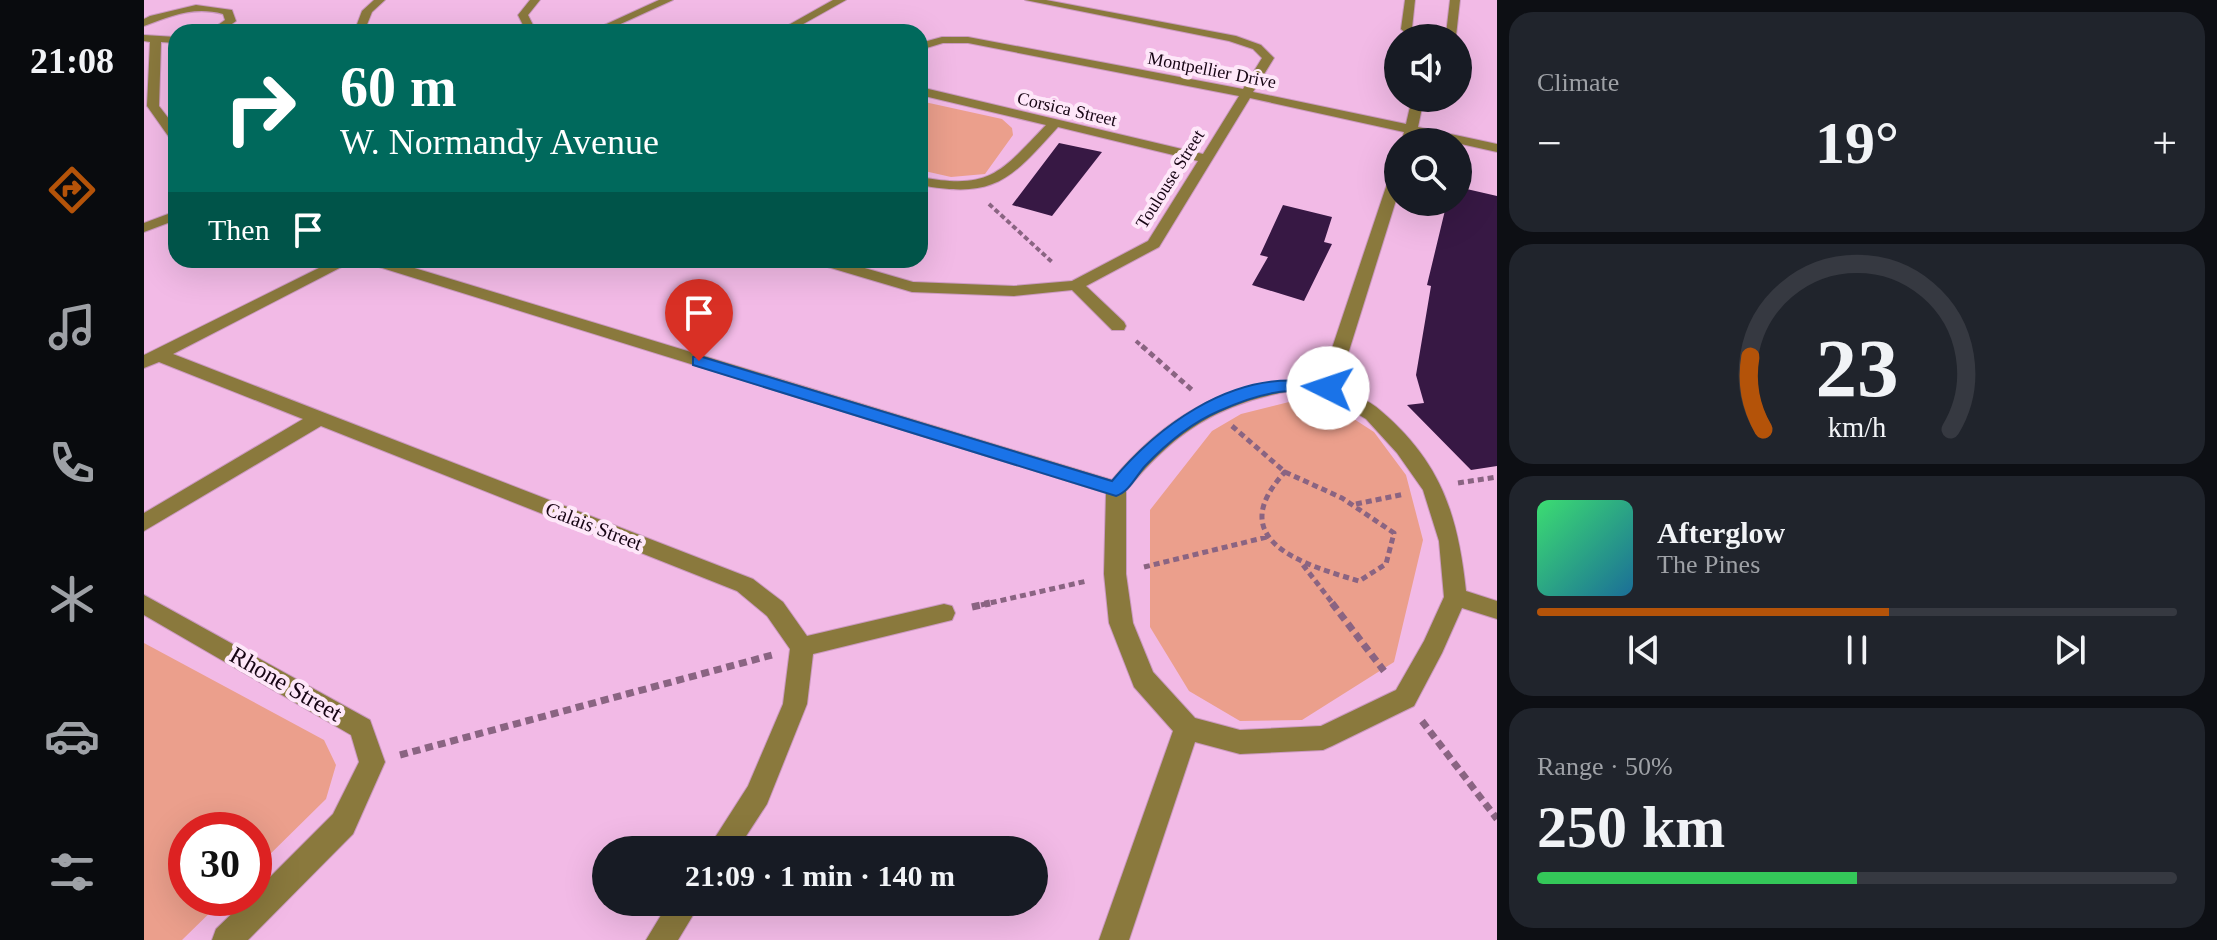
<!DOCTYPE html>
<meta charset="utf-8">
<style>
:root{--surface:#171b24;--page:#20242c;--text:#f1f3f6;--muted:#9ea1a6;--line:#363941;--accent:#b45309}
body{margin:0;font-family:"Times New Roman",serif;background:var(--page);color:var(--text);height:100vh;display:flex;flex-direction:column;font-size:30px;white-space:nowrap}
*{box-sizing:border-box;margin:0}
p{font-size:26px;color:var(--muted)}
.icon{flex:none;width:44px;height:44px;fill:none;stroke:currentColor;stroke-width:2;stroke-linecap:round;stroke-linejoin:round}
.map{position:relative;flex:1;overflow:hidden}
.panel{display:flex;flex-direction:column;gap:12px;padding:12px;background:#0d0f14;width:720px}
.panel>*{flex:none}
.hud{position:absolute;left:24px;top:24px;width:760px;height:244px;border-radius:24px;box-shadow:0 8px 32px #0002;background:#00695c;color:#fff;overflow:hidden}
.fabs{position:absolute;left:1240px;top:24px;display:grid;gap:16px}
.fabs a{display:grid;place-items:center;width:88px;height:88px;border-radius:50%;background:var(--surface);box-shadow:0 8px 32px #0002;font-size:40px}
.speed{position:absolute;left:24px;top:812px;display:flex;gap:16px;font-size:40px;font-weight:700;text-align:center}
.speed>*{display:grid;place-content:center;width:104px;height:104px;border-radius:50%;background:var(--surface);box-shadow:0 8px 32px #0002;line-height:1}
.speed .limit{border:12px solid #d22;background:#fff;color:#111}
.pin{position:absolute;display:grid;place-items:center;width:68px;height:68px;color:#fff;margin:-82px -34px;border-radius:50% 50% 50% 0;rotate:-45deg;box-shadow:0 0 8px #0007}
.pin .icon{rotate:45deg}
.me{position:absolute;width:88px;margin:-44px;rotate:274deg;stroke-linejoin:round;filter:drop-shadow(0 0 6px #0008)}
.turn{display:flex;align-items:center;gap:28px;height:168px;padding:0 40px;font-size:36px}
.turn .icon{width:104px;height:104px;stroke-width:2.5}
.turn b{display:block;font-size:56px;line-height:68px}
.then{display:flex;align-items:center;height:76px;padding:0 40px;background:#0003;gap:16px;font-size:30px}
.big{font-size:60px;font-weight:800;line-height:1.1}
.panel .tile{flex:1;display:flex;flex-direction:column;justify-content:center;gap:12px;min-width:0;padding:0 28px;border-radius:24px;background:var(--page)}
.panel .dial{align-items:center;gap:0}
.dial svg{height:208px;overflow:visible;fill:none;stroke:var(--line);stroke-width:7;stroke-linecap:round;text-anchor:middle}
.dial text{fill:var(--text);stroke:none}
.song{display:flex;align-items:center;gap:24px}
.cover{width:96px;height:96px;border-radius:12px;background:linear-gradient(135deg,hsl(140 70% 55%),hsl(200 70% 35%))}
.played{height:8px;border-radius:4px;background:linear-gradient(90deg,var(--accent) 55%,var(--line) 55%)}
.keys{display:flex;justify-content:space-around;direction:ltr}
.heat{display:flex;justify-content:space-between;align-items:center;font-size:44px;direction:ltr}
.charge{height:12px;border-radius:6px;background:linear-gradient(90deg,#34c759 50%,var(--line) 0)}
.trip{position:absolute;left:448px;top:836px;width:456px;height:80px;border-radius:40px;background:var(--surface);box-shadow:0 8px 32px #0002;font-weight:800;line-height:80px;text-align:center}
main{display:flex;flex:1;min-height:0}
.dock{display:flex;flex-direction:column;width:144px;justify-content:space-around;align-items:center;background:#090b0e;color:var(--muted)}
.dock .icon{width:56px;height:56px}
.dock .selected{color:var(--accent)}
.dock b{font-size:36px;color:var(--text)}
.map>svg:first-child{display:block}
.green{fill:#eb9f8c}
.building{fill:#371844}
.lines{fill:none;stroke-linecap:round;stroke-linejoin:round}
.minor-casing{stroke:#cb99c0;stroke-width:2}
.path-far2{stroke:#8a6482;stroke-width:4;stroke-dasharray:5 3;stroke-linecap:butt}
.path-far1{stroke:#8a6482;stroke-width:5;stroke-dasharray:6 4;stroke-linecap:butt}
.path{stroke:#8a6482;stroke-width:7;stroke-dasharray:8 5;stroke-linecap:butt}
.minor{fill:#8a793d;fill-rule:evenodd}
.route{fill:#1a73e8;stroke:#114b97;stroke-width:2}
.labels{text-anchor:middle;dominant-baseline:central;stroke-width:8;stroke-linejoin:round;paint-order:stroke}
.far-street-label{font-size:18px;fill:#170514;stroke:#fee7f9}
.street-label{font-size:20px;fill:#170514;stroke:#fee7f9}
.near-street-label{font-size:24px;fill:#170514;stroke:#fee7f9}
</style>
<main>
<nav class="dock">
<b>21:08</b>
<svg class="icon selected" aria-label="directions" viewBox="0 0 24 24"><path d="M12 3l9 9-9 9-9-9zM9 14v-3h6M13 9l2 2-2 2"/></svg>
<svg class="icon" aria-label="music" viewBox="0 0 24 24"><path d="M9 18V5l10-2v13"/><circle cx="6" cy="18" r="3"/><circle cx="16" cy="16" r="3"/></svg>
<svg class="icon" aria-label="phone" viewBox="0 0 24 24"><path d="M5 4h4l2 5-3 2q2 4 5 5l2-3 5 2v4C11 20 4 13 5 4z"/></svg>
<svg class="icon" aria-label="climate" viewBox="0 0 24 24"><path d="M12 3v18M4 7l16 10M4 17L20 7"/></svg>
<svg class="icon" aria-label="car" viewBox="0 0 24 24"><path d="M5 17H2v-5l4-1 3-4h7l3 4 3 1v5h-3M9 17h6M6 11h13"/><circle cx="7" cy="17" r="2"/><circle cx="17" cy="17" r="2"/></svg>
<svg class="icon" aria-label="filters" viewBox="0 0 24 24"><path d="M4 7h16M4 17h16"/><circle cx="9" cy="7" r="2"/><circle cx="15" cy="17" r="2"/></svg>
</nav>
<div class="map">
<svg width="1353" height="940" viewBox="0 0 1353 940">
<rect width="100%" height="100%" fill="#f2bae6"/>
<!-- green -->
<path class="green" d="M776 101 858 119 868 128 869 135 841 174 807 177 776 170Z
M1149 401 1196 410 1230 432 1262 475 1279 540 1250 662 1158 720 1096 721 1045 691 1006 627V510L1068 431 1097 414Z
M0 643 180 740 192 765 182 799 110 870V830H42V898H81L38 940H0Z"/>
<!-- building -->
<path class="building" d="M915 143 958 152 908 216 868 205Z
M1314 187 1353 196V466L1327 470 1263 405 1280 403 1272 375 1287 286 1283 285 1303 202H1314Z
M1139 205 1188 217 1180 242 1188 244 1160 301 1108 285 1124 257 1116 255Z"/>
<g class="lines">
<!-- minor casing -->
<g class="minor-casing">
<path id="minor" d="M230 0H241L228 12 220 32H210L218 11Z
M386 0H396L384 15 390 27 397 32 382 31 374 15Z
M515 0H529L459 32H445Z
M689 0H702L645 32H632Z
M881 0H902L1092 36 1117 45 1130 58 1109 92 1262 124 1268 98H1280L1274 127 1353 144V152L1272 134 1271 142H1257L1260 132 1106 98 1015 247 942 286 980 322 982 326 980 330H968L928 290 870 296 768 292 670 263 668 260H693L769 282 870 286 928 281 1004 241 1054 161 914 127C866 180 851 199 776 185V177C846 190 856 173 902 125L776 95V87L1059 154 1095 96 824 43H799L776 50V43L798 37H824L1099 89 1118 58 1109 49 1085 41Z
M1261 0H1271L1268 28 1279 38H1267L1257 29Z
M1306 0H1316L1312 36 1298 38 1302 34Z
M52 5 88 10 92 21 77 32H64L81 20 79 14C50 6 27 16 0 26V19L6 16Z
M0 35 32 37V43L17 42 15 106 32 128V141L27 140 3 106 6 42 0 41Z
M1254 168V194L1194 386C1208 394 1225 400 1237 411 1297 462 1314 515 1322 591L1353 601V619L1318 608 1298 653 1270 706 1188 746 1179 750 1096 754 1051 742 985 940H955L1029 731 990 687 965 623 960 574 962 493 222 263 220 260H244L968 480C1022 415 1090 375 1177 381L1247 172ZM1146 391 1180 394 1222 419 1253 453 1279 490 1295 541 1300 597 1280 641 1252 690 1177 726 1096 730 1051 718 1009 672 989 623 982 574V491C1029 433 1073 404 1146 391Z
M32 211V220L0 232V223Z
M191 260H211L29 354 609 579 639 602 663 636 800 604 808 606 811 613 808 620 669 654 663 704 623 804 593 850H563L604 786 639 704 646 649 623 616 593 591 177 426 0 531V513L159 419 15 362 0 368V355Z
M0 595 226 720 241 762 209 834 104 940H68L72 929 104 898H110V893L189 814 215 762 207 735 0 615Z
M525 902H557L534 940H502Z"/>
</g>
<!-- path-far2 -->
<path class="path-far2" d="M845 204 908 262
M992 341 1000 348"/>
<!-- path-far1 -->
<path class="path-far1" d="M998 346 1048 390
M1088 426 1141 472
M1141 472 1198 498 1250 533 1242 564 1215 581C1161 565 1077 541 1141 472Z
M1314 483 1353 477
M1212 504 1261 494
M1159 565 1190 605
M1000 567 1123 537
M837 605 943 581"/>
<!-- path -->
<path class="path" d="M1188 603 1240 671
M828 607 846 603
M1278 721 1353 819
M256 755 628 655"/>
<!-- minor -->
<use href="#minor" class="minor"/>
</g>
<!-- route -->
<path class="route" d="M555 356 968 481C1013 427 1083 375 1158 381 1169 381 1185 380 1193 388 1182 399 1160 390 1146 391 1122 392 1097 401 1075 411 1047 423 1022 444 1001 466 992 476 985 492 972 496L549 365V357Z"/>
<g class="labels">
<!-- far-street labels -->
<g class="far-street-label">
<text transform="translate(1068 70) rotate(11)">Montpellier Drive</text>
<text transform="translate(923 109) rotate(13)">Corsica Street</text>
<text transform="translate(1026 179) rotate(-58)">Toulouse Street</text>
</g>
<!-- street labels -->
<g class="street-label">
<text transform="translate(450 526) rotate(21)">Calais Street</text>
</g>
<!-- near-street labels -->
<g class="near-street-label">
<text transform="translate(142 684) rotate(30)">Rhone Street</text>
</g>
</g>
</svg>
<div class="fabs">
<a><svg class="icon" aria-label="sound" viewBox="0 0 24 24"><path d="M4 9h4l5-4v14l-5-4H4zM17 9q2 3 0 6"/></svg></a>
<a><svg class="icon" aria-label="search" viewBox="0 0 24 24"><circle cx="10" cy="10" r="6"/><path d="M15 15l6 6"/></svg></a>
</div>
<div class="speed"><div class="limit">30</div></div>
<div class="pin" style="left:555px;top:361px;background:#d93025"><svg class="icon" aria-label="arrive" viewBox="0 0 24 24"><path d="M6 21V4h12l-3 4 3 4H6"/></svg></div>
<svg class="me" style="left:1184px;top:388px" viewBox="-20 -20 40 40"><circle r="19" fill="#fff"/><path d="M0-13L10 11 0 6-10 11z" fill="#1a73e8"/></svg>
<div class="trip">21:09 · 1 min · 140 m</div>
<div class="hud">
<div class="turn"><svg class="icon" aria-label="right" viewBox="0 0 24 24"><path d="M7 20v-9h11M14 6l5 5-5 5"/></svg><div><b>60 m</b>W. Normandy Avenue</div></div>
<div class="then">Then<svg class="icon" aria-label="arrive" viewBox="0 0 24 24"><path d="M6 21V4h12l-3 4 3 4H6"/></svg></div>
</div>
</div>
<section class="panel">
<div class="tile"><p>Climate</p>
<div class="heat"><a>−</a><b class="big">19°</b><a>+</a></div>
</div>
<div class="tile dial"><svg viewBox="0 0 100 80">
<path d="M14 69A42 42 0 1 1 86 69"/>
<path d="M14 69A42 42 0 0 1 9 41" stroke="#b45309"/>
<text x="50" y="56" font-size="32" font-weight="700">23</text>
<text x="50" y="72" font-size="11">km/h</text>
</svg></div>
<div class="tile">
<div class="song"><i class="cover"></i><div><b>Afterglow</b><p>The Pines</p></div></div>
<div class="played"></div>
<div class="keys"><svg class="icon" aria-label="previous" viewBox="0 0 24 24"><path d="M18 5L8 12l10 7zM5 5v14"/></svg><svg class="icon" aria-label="pause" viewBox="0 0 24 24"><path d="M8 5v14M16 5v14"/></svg><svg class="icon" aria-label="next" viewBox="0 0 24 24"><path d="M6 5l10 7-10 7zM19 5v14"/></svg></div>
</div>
<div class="tile"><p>Range · 50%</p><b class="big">250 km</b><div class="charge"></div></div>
</section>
</main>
